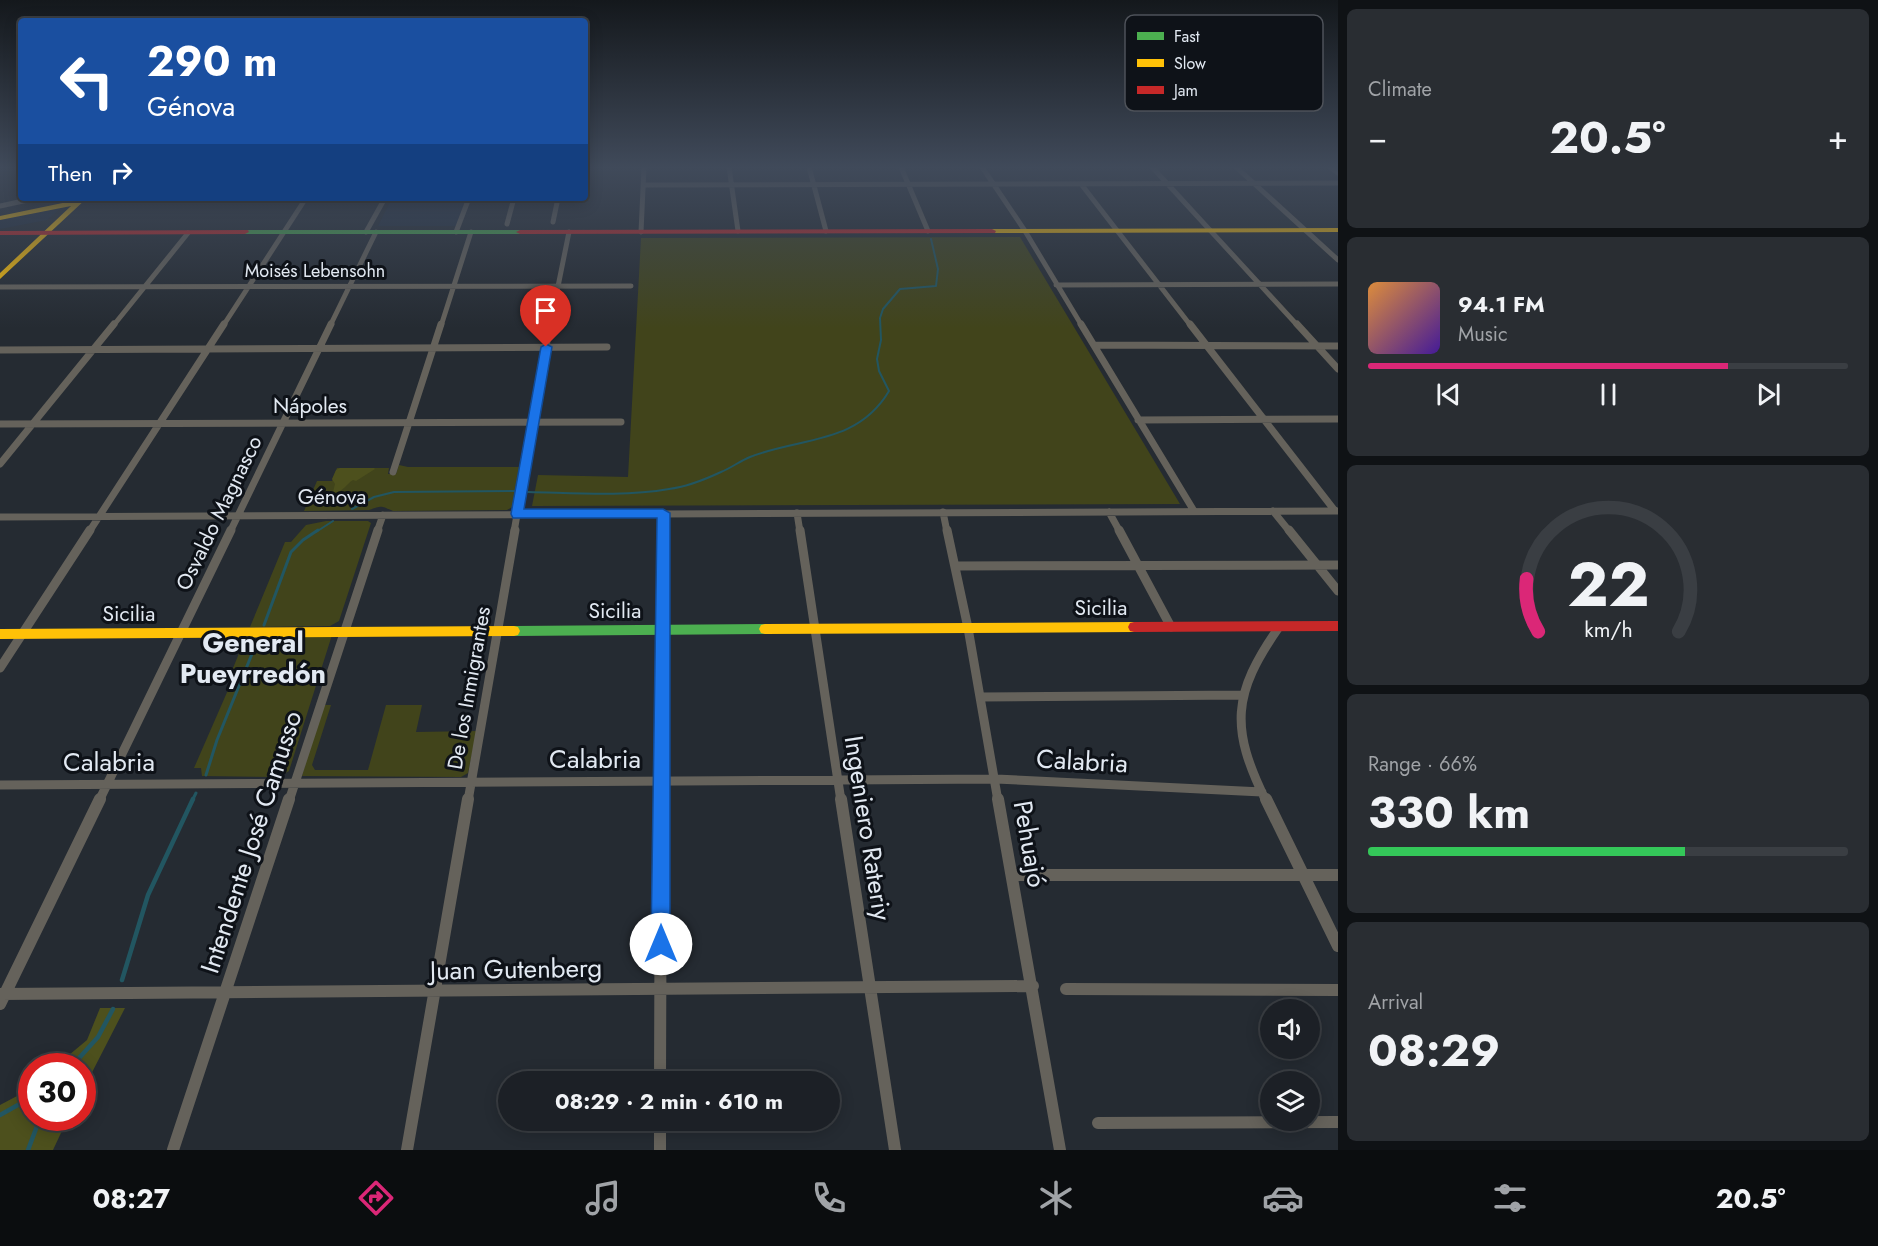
<!DOCTYPE html>
<meta charset="utf-8">
<style>
:root{--surface:#1c2026;--page:#292d32;--text:#f1f3f6;--muted:#a0a3a7;--line:#3a3e43;--accent:#db2777}
body{margin:0;font-family:Jost,sans-serif;background:var(--page);color:var(--text);height:100vh;display:flex;flex-direction:column;font-size:22px;white-space:nowrap}
*{box-sizing:border-box;margin:0}
p{font-size:20px;color:var(--muted)}
.icon{flex:none;width:33px;height:33px;fill:none;stroke:currentColor;stroke-width:2;stroke-linecap:round;stroke-linejoin:round}
.map{position:relative;flex:1;overflow:hidden}
.sheet{display:flex;flex-direction:column;gap:9px;padding:9px;background:#0f1215;width:540px}
.sheet>*{flex:none}
.top-card{position:absolute;left:18px;top:18px;width:570px;height:183px;border-radius:6px;box-shadow:0 3px 15px #0003,0 0 0 2px var(--line);background:#1a4fa0;color:#fff;overflow:hidden}
.buttons{position:absolute;left:1260px;top:999px;display:grid;gap:12px}
.buttons a{display:grid;place-items:center;width:60px;height:60px;border-radius:50%;background:var(--surface);box-shadow:0 3px 15px #0003,0 0 0 2px var(--line);font-size:30px}
.speed{position:absolute;left:18px;top:1053px;display:flex;gap:12px;font-size:30px;font-weight:700;text-align:center}
.speed>*{display:grid;place-content:center;width:78px;height:78px;border-radius:50%;background:var(--surface);box-shadow:0 3px 15px #0003,0 0 0 2px var(--line);line-height:1}
.speed .limit{border:9px solid #d22;background:#fff;color:#111}
.pin{position:absolute;display:grid;place-items:center;width:51px;height:51px;color:#fff;margin:-62px -26px;border-radius:50% 50% 50% 0;rotate:-45deg;box-shadow:0 0 6px #0007}
.pin .icon{rotate:45deg}
.me{position:absolute;width:66px;margin:-33px;rotate:0deg;stroke-linejoin:round;filter:drop-shadow(0 0 4px #0008)}
.turn{display:flex;align-items:center;gap:21px;height:126px;padding:0 30px;font-size:27px}
.turn .icon{width:78px;height:78px;stroke-width:2.5}
.turn b{display:block;font-size:42px;line-height:51px}
.then{display:flex;align-items:center;height:57px;padding:0 30px;background:#0003;gap:12px;font-size:22px}
.big{font-size:45px;font-weight:700;line-height:1.1}
.sheet .widget{flex:1;display:flex;flex-direction:column;justify-content:center;gap:9px;min-width:0;padding:0 21px;border-radius:9px;background:var(--page)}
.sheet .dial{align-items:center;gap:0}
.dial svg{height:156px;overflow:visible;fill:none;stroke:var(--line);stroke-width:7;stroke-linecap:round;text-anchor:middle}
.dial text{fill:var(--text);stroke:none}
.song{display:flex;align-items:center;gap:18px}
.cover{width:72px;height:72px;border-radius:9px;background:linear-gradient(135deg,hsl(30 70% 55%),hsl(260 70% 35%))}
.played{height:6px;border-radius:3px;background:linear-gradient(90deg,var(--accent) 75%,var(--line) 75%)}
.keys{display:flex;justify-content:space-around;direction:ltr}
.heat{display:flex;justify-content:space-between;align-items:center;font-size:33px;direction:ltr}
.charge{height:9px;border-radius:4px;background:linear-gradient(90deg,#34c759 66%,var(--line) 0)}
.trip{position:absolute;left:498px;top:1071px;width:342px;height:60px;border-radius:30px;background:var(--surface);box-shadow:0 3px 15px #0003,0 0 0 2px var(--line);font-weight:700;line-height:60px;text-align:center}
.menu{display:flex;height:96px;justify-content:space-around;align-items:center;background:#0b0d0f;color:var(--muted)}
.menu .icon{width:42px;height:42px}
.menu .selected{color:var(--accent)}
.menu b{font-size:27px;color:var(--text)}
main{display:flex;flex:1;min-height:0}
.map>svg:first-child{display:block}
.built{fill:#222e3f}
.green{fill:#41441b}
.forest{fill:#4d501d}
.lines{fill:none;stroke-linecap:round;stroke-linejoin:round}
.stream-far2{stroke:#225661;stroke-width:2}
.stream-far1{stroke:#225661;stroke-width:3}
.stream{stroke:#225661;stroke-width:4.5}
.street-far3{stroke:#65625b;stroke-width:5}
.street-far2{stroke:#65625b;stroke-width:7}
.street-far1{stroke:#65625b;stroke-width:9}
.street{stroke:#65625b;stroke-width:12}
.fast{fill:#4caf50;fill-rule:evenodd}
.slow{fill:#ffc107;fill-rule:evenodd}
.jam{fill:#c62828;fill-rule:evenodd}
.route{fill:#1a73e8;stroke:#114b97;stroke-width:1.5}
.labels{text-anchor:middle;dominant-baseline:central;stroke-width:6;stroke-linejoin:round;paint-order:stroke}
.far-street-label{font-size:18px;fill:#e2e9f2;stroke:#0e1218}
.street-label{font-size:21px;fill:#e2e9f2;stroke:#0e1218}
.near-street-label{font-size:26px;fill:#e2e9f2;stroke:#0e1218}
.district-label{font-size:27px;font-weight:bold;fill:#e2e9f2;stroke:#0e1218}
.key{fill:#0e1218;stroke:#4e5259;stroke-width:1.5}
.key-label{font-size:16px;fill:#e2e9f2}
</style>
<main>
<div class="map">
<svg width="1338" height="1150" viewBox="0 0 1338 1150">
<rect width="100%" height="100%" fill="#252b32"/>
<!-- built -->
<path class="built" d="M392 198H466L456 226H378Z
M62 207 47 220 0 229V220Z"/>
<!-- green -->
<path class="green" d="M1020 237 1180 504 532 506 538 475 628 477 641 238Z
M399 465 408 467H520L514 506 507 510 393 511C381 506 383 505 369 510L304 511 317 481H332L337 468H389L388 474H396Z
M326 521H368L371 523 339 621 330 626 250 627 285 542H291L306 525Z
M332 635 289 771 279 777 202 776 201 768H194L235 674 231 673 244 641 265 638 267 636Z
M322 705H331L312 765 315 770H368L386 705H422L416 732 477 731 468 773 461 777 302 776Z"/>
<!-- forest -->
<path class="forest" d="M340 468H374L375 469 356 481 353 480C346 484 342 494 333 492L335 484 332 479 336 470Z
M100 1008H125L83 1090 82 1066H48L69 1055 87 1040Z
M31 1075 32 1118H68L53 1150H0V1105L17 1096 25 1079Z"/>
<g class="lines">
<!-- stream-far2 -->
<path class="stream-far2" d="M528 492C575 493 623 497 669 489 686 487 706 479 721 472 731 468 740 461 750 457 800 437 857 445 889 391L879 371 877 359 881 340 880 318 883 309 900 289 936 286 938 269 931 239
M352 509 374 497 394 492 515 491
M316 532 333 521"/>
<!-- stream-far1 -->
<path class="stream-far1" d="M264 625 291 552 303 540 318 530
M206 775 217 740 258 639
M192 801 196 793"/>
<!-- stream -->
<path class="stream" d="M122 980 148 895 193 799
M72 1066 98 1037 113 1009
M0 1115 32 1097
M28 1150 40 1118"/>
<!-- street-far3 -->
<path class="street-far3" d="M729 167 738 231
M809 167 826 231
M901 167 928 231
M982 167 1025 231 1082 326
M1152 167 1298 326
M1236 167 1338 260
M1330 167 1338 173
M1081 184 1191 326
M643 185 1338 183
M0 206 37 198
M553 222 558 198
M507 224 514 198
M366 232 385 198
M456 232 469 198
M641 232 644 167
M1056 285 1338 284
M0 287 631 286
M113 326 188 233
M223 326 306 198
M330 326 376 232
M441 326 471 232
M550 326 569 232"/>
<!-- street-far2 -->
<path class="street-far2" d="M1081 324 1194 511
M1190 324 1335 511
M1297 324 1338 369
M1095 345 1338 346
M0 350 607 347
M1138 420 1338 419
M0 424 621 422
M0 464 114 324
M393 472 441 324
M1273 511 1290 532
M943 512 947 532
M1109 512 1120 532
M797 513 800 532
M0 517 1338 511
M89 532 224 324
M230 532 331 324
M377 532 383 515
M514 532 550 324
M663 532V513"/>
<!-- street-far1 -->
<path class="street-far1" d="M800 530 841 801
M947 530 968 628 998 801
M1119 530 1171 627
M1289 530 1338 591
M955 566 1338 565
M0 668 90 530
M980 697 1243 695
M0 785 996 779 1262 792
M99 801 231 530
M289 801 378 530
M468 801 515 530
M661 801 663 530
M1266 801C1230 728 1232 694 1279 627"/>
<!-- street -->
<path class="street" d="M841 799 895 1150
M998 799 1060 1150
M1266 799 1338 946
M1013 875H1338
M1066 989 1338 990
M0 994 1033 986
M0 1004 100 799
M660 1082 661 799
M660 1120V1150
M1098 1123 1338 1122
M173 1150 289 799
M407 1150 468 799"/>
<!-- fast -->
<path class="fast" d="M242 230H520L524 232 520 234H245L241 232Z
M765 624 769 625 771 629 769 633 765 634 514 636 510 635 508 631 510 627 514 626Z"/>
<!-- slow -->
<path class="slow" d="M79 198H87L0 279V273L71 206 0 220V216L77 200Z
M1338 228V232L992 233 988 231 992 229Z
M1134 622 1138 623 1140 627 1138 631 1134 632 765 634 761 633 759 629 761 625 765 624Z
M514 626 518 627 520 631 518 635 514 636 0 639V629Z"/>
<!-- jam -->
<path class="jam" d="M992 229 996 231 995 233 520 234 516 232 520 230Z
M248 230 249 232 245 234 0 235V231Z
M1338 621V631L1134 632 1130 631 1128 627 1130 623 1134 622Z"/>
</g>
<!-- sky -->
<linearGradient id="sky" x2="0" y2="1"><stop stop-color="#14181c"/><stop offset="0.51" stop-color="#404a5a"/><stop offset="1" stop-color="#404a5a" stop-opacity="0"/></linearGradient>
<rect width="1338" height="328" fill="url(#sky)"/>
<!-- route -->
<path class="route" d="M546 344 552 347 524 509H663L670 513V944L668 950 661 953 654 950 651 944 657 518H513L511 514 541 347Z"/>
<g class="labels">
<!-- far-street labels -->
<g class="far-street-label">
<text x="315" y="271">Moisés Lebensohn</text>
</g>
<!-- street labels -->
<g class="street-label">
<text x="310" y="406">Nápoles</text>
<text x="332" y="497">Génova</text>
<text transform="translate(219 513) rotate(-64)">Osvaldo Magnasco</text>
<text x="1101" y="608">Sicilia</text>
<text x="615" y="611">Sicilia</text>
<text x="129" y="614">Sicilia</text>
<text transform="translate(469 688) rotate(-80)">De los Inmigrantes</text>
</g>
<!-- near-street labels -->
<g class="near-street-label">
<text x="595" y="759">Calabria</text>
<text transform="translate(1082 761) rotate(3)">Calabria</text>
<text x="109" y="762">Calabria</text>
<text transform="translate(868 828) rotate(81)">Ingeniero Rateriy</text>
<text transform="translate(251 842) rotate(-72)">Intendente José Camusso</text>
<text transform="translate(1030 844) rotate(80)">Pehuajó</text>
<text transform="translate(516 969) rotate(-1)">Juan Gutenberg</text>
</g>
<!-- district labels -->
<g class="district-label">
<text x="253" y="642">General<tspan x="253" dy="31">Pueyrredón</tspan></text>
</g>
</g>
<!-- legend -->
<rect x="1125" y="15" width="198" height="96" rx="9" class="key"/>
<rect x="1137" y="32" width="27" height="8" fill="#4caf50"/>
<rect x="1137" y="59" width="27" height="8" fill="#ffc107"/>
<rect x="1137" y="86" width="27" height="8" fill="#c62828"/>
<g class="key-label">
<text x="1174" y="42">Fast</text>
<text x="1174" y="69">Slow</text>
<text x="1174" y="96">Jam</text>
</g>
</svg>
<div class="buttons">
<a><svg class="icon" aria-label="sound" viewBox="0 0 24 24"><path d="M4 9h4l5-4v14l-5-4H4zM17 9q2 3 0 6"/></svg></a>
<a><svg class="icon" aria-label="layers" viewBox="0 0 24 24"><path d="M12 4l9 5-9 5-9-5zM3 14l9 5 9-5"/></svg></a>
</div>
<div class="speed"><div class="limit">30</div></div>
<div class="pin" style="left:546px;top:347px;background:#d93025"><svg class="icon" aria-label="arrive" viewBox="0 0 24 24"><path d="M6 21V4h12l-3 4 3 4H6"/></svg></div>
<svg class="me" style="left:661px;top:944px" viewBox="-20 -20 40 40"><circle r="19" fill="#fff"/><path d="M0-13L10 11 0 6-10 11z" fill="#1a73e8"/></svg>
<div class="trip">08:29 · 2 min · 610 m</div>
<div class="top-card">
<div class="turn"><svg class="icon" aria-label="left" viewBox="0 0 24 24"><path d="M17 20v-9H6M10 6l-5 5 5 5"/></svg><div><b>290 m</b>Génova</div></div>
<div class="then">Then<svg class="icon" aria-label="right" viewBox="0 0 24 24"><path d="M7 20v-9h11M14 6l5 5-5 5"/></svg></div>
</div>
</div>
<section class="sheet">
<div class="widget"><p>Climate</p>
<div class="heat"><a>−</a><b class="big">20.5°</b><a>+</a></div>
</div>
<div class="widget">
<div class="song"><i class="cover"></i><div><b>94.1 FM</b><p>Music</p></div></div>
<div class="played"></div>
<div class="keys"><svg class="icon" aria-label="previous" viewBox="0 0 24 24"><path d="M18 5L8 12l10 7zM5 5v14"/></svg><svg class="icon" aria-label="pause" viewBox="0 0 24 24"><path d="M8 5v14M16 5v14"/></svg><svg class="icon" aria-label="next" viewBox="0 0 24 24"><path d="M6 5l10 7-10 7zM19 5v14"/></svg></div>
</div>
<div class="widget dial"><svg viewBox="0 0 100 80">
<path d="M14 69A42 42 0 1 1 86 69"/>
<path d="M14 69A42 42 0 0 1 8 42" stroke="#db2777"/>
<text x="50" y="56" font-size="32" font-weight="700">22</text>
<text x="50" y="72" font-size="11">km/h</text>
</svg></div>
<div class="widget"><p>Range · 66%</p><b class="big">330 km</b><div class="charge"></div></div>
<div class="widget"><p>Arrival</p><b class="big">08:29</b></div>
</section>
</main>
<nav class="menu">
<b>08:27</b>
<svg class="icon selected" aria-label="directions" viewBox="0 0 24 24"><path d="M12 3l9 9-9 9-9-9zM9 14v-3h6M13 9l2 2-2 2"/></svg>
<svg class="icon" aria-label="music" viewBox="0 0 24 24"><path d="M9 18V5l10-2v13"/><circle cx="6" cy="18" r="3"/><circle cx="16" cy="16" r="3"/></svg>
<svg class="icon" aria-label="phone" viewBox="0 0 24 24"><path d="M5 4h4l2 5-3 2q2 4 5 5l2-3 5 2v4C11 20 4 13 5 4z"/></svg>
<svg class="icon" aria-label="climate" viewBox="0 0 24 24"><path d="M12 3v18M4 7l16 10M4 17L20 7"/></svg>
<svg class="icon" aria-label="car" viewBox="0 0 24 24"><path d="M5 17H2v-5l4-1 3-4h7l3 4 3 1v5h-3M9 17h6M6 11h13"/><circle cx="7" cy="17" r="2"/><circle cx="17" cy="17" r="2"/></svg>
<svg class="icon" aria-label="filters" viewBox="0 0 24 24"><path d="M4 7h16M4 17h16"/><circle cx="9" cy="7" r="2"/><circle cx="15" cy="17" r="2"/></svg>
<b>20.5°</b>
</nav>
